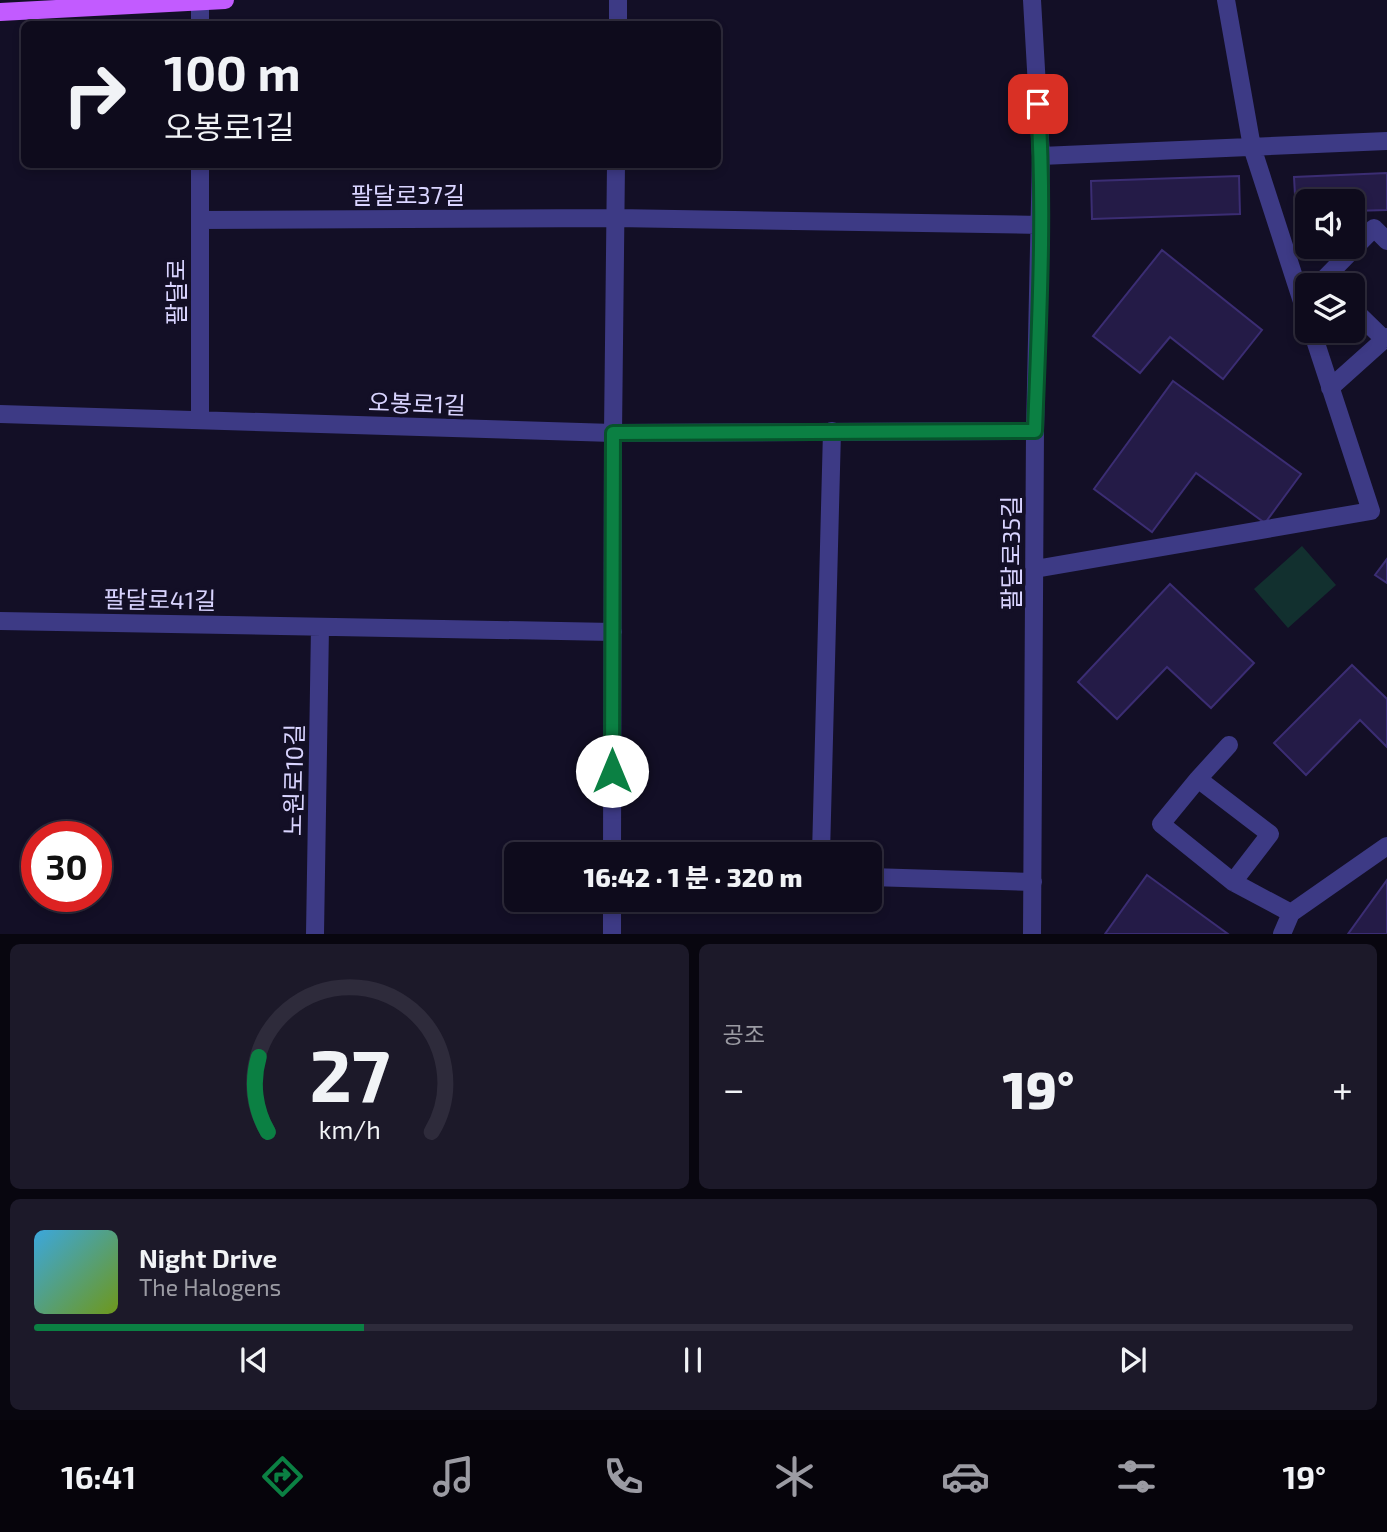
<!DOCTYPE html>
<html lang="ko">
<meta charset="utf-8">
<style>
:root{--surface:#0e0b1c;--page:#1c1929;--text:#f1f3f6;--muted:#9b9ba3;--line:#2e2b3b;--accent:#0b8043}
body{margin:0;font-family:"Exo 2","Noto Sans KR",sans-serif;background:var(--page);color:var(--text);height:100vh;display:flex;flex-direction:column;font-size:26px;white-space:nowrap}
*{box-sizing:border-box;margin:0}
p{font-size:23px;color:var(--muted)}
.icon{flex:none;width:38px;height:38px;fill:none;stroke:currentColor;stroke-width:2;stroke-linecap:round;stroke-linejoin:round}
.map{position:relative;height:934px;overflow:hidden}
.side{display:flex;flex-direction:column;gap:10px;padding:10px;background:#08060f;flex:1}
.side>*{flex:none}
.guide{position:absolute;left:21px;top:21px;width:700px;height:147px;border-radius:10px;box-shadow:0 4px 10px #0003,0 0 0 2px var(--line);background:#0e0b1c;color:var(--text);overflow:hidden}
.fabs{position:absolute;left:1295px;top:189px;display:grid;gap:14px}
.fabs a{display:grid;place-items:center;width:70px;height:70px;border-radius:10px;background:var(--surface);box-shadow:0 4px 10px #0003,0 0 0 2px var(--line);font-size:35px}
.speed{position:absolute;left:21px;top:821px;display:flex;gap:14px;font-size:35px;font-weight:700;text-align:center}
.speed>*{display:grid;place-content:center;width:91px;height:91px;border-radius:50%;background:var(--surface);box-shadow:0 4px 10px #0003,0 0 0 2px var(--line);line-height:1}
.speed .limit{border:10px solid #d22;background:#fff;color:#111}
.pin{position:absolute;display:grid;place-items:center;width:60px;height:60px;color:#fff;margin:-30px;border-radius:14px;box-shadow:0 4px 10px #0006}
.me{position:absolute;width:77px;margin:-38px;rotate:0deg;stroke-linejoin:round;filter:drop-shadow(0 0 5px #0008)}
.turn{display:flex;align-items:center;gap:24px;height:147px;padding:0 28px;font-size:32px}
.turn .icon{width:91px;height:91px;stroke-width:2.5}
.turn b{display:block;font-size:49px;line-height:60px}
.big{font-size:52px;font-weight:800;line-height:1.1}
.side .tile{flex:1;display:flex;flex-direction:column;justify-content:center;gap:10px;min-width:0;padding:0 24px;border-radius:10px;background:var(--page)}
.side .dial{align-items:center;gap:0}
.dial svg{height:182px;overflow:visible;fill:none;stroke:var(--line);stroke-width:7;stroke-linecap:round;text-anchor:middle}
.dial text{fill:var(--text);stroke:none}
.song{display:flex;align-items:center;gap:21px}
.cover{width:84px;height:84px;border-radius:10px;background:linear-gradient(135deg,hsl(200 70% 55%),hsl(80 70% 35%))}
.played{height:7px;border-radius:4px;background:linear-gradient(90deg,var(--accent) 25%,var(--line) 25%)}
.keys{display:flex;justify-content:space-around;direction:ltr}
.heat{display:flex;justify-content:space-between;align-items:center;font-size:38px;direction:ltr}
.side .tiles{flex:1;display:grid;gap:10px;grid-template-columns:1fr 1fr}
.tile:last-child{grid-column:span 2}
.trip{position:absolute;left:504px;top:842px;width:378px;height:70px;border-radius:10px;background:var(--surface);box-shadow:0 4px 10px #0003,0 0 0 2px var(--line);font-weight:800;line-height:70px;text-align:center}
.tabs{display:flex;height:112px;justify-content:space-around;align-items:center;background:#06040b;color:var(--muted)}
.tabs .icon{width:49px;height:49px}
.tabs .on{color:var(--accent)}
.tabs b{font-size:32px;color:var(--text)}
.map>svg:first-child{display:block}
.green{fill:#12302f}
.building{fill:#241b47;stroke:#3b2d73;stroke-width:2}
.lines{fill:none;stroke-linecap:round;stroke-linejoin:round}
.minor{stroke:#3d3a85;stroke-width:18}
.major{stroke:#c25bff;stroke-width:18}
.route-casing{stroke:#07532c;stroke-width:18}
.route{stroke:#0b8043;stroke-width:12}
.labels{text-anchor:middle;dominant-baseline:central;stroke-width:7;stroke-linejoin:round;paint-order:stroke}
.street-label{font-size:24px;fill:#d9d4ff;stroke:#130f26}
</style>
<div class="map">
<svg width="1387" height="934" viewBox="0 0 1387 934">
<rect width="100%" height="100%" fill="#130f26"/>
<!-- green -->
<path class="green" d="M1302 546 1336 585 1288 628 1254 589Z"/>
<!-- building -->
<path class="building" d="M1387 173V210L1353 211V201H1307V213H1296L1294 177Z
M1239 176 1240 214 1092 219 1091 181Z
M1162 250 1262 330 1223 379 1170 337 1140 373 1093 336Z
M1173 381 1301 474 1265 523 1196 473 1152 532 1094 489Z
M1387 559V583L1375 575Z
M1170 584 1254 663 1211 708 1167 667 1117 719 1078 682Z
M1352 665 1387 699V747L1360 720 1306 775 1274 743Z
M1147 875 1228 934H1105Z
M1387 880V934H1348Z"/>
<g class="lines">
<!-- minor -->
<path class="minor" d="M1032 0 1041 156 1035 431 1032 934
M1226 0 1252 147 1307 317
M200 24V1
M618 24V0
M1041 156 1387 141
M200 220 616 218 1041 225
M1328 285 1323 280 1374 228 1387 241
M1353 309 1384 339
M1330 388 1387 337
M0 414 613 433 1035 431
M200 420V164
M1035 569 1371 511 1312 331
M0 621 613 632
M1198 779 1229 745
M612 854 613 433 616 164
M821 854 832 431
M870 877 1033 882
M1233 882 1270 834 1198 779 1161 824 1233 882 1291 913
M315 934 320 627
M612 934V900
M1282 934 1291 913 1387 846"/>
<!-- major -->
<path class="major" d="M0 12 225 0"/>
</g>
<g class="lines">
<!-- route casing -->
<g class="route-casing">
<path id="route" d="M612 771 613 433 1035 431C1039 322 1045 213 1038 104"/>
</g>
<!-- route -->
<use href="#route" class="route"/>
</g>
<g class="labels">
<!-- street labels -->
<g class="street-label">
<text x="408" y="194">팔달로37길</text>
<text transform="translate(175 292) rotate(-90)">팔달로</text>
<text transform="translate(417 403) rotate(2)">오봉로1길</text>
<text transform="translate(1010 553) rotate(-90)">팔달로35길</text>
<text transform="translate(160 599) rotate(1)">팔달로41길</text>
<text transform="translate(293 780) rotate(-89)">노원로10길</text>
</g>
</g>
</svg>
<div class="fabs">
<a><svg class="icon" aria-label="sound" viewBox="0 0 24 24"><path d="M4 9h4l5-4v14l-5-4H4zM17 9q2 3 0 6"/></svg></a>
<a><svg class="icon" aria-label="layers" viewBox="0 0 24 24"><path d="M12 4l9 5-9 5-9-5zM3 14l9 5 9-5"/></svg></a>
</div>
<div class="speed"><div class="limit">30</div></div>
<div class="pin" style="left:1038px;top:104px;background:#d93025"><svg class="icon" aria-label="arrive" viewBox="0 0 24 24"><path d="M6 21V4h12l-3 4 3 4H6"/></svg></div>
<svg class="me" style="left:612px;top:771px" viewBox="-20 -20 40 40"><circle r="19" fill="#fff"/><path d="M0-13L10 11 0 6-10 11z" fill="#0b8043"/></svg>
<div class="trip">16:42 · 1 분 · 320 m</div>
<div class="guide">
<div class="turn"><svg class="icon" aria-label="right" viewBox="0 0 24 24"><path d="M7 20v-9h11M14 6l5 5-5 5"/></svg><div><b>100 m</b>오봉로1길</div></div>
</div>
</div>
<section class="side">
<div class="tiles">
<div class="tile dial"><svg viewBox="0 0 100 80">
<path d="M14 69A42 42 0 1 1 86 69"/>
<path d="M14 69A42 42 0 0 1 10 36" stroke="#0b8043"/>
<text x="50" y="56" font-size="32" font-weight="700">27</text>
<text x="50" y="72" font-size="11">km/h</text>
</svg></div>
<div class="tile"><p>공조</p>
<div class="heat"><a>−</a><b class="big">19°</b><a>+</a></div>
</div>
<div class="tile">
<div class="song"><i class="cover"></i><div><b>Night Drive</b><p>The Halogens</p></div></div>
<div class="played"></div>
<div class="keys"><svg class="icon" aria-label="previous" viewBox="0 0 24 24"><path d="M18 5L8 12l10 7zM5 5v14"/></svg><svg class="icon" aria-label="pause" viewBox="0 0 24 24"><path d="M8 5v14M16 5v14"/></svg><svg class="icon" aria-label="next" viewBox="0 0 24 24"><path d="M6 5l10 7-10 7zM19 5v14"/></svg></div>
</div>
</div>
</section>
<nav class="tabs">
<b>16:41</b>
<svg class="icon on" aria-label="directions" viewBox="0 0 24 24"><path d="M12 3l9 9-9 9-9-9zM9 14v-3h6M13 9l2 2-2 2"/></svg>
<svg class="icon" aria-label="music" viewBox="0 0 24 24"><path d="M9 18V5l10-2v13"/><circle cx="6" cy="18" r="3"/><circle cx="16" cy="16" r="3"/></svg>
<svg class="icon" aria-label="phone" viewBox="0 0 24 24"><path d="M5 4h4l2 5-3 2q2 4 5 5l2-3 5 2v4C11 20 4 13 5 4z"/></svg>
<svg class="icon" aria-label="climate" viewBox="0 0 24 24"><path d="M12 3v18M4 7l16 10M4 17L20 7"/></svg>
<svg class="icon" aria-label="car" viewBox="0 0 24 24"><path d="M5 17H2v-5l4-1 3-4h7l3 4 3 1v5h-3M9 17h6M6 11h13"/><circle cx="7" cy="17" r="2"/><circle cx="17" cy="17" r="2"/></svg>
<svg class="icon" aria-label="filters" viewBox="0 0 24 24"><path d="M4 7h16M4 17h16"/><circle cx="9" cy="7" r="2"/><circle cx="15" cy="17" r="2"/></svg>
<b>19°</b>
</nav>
